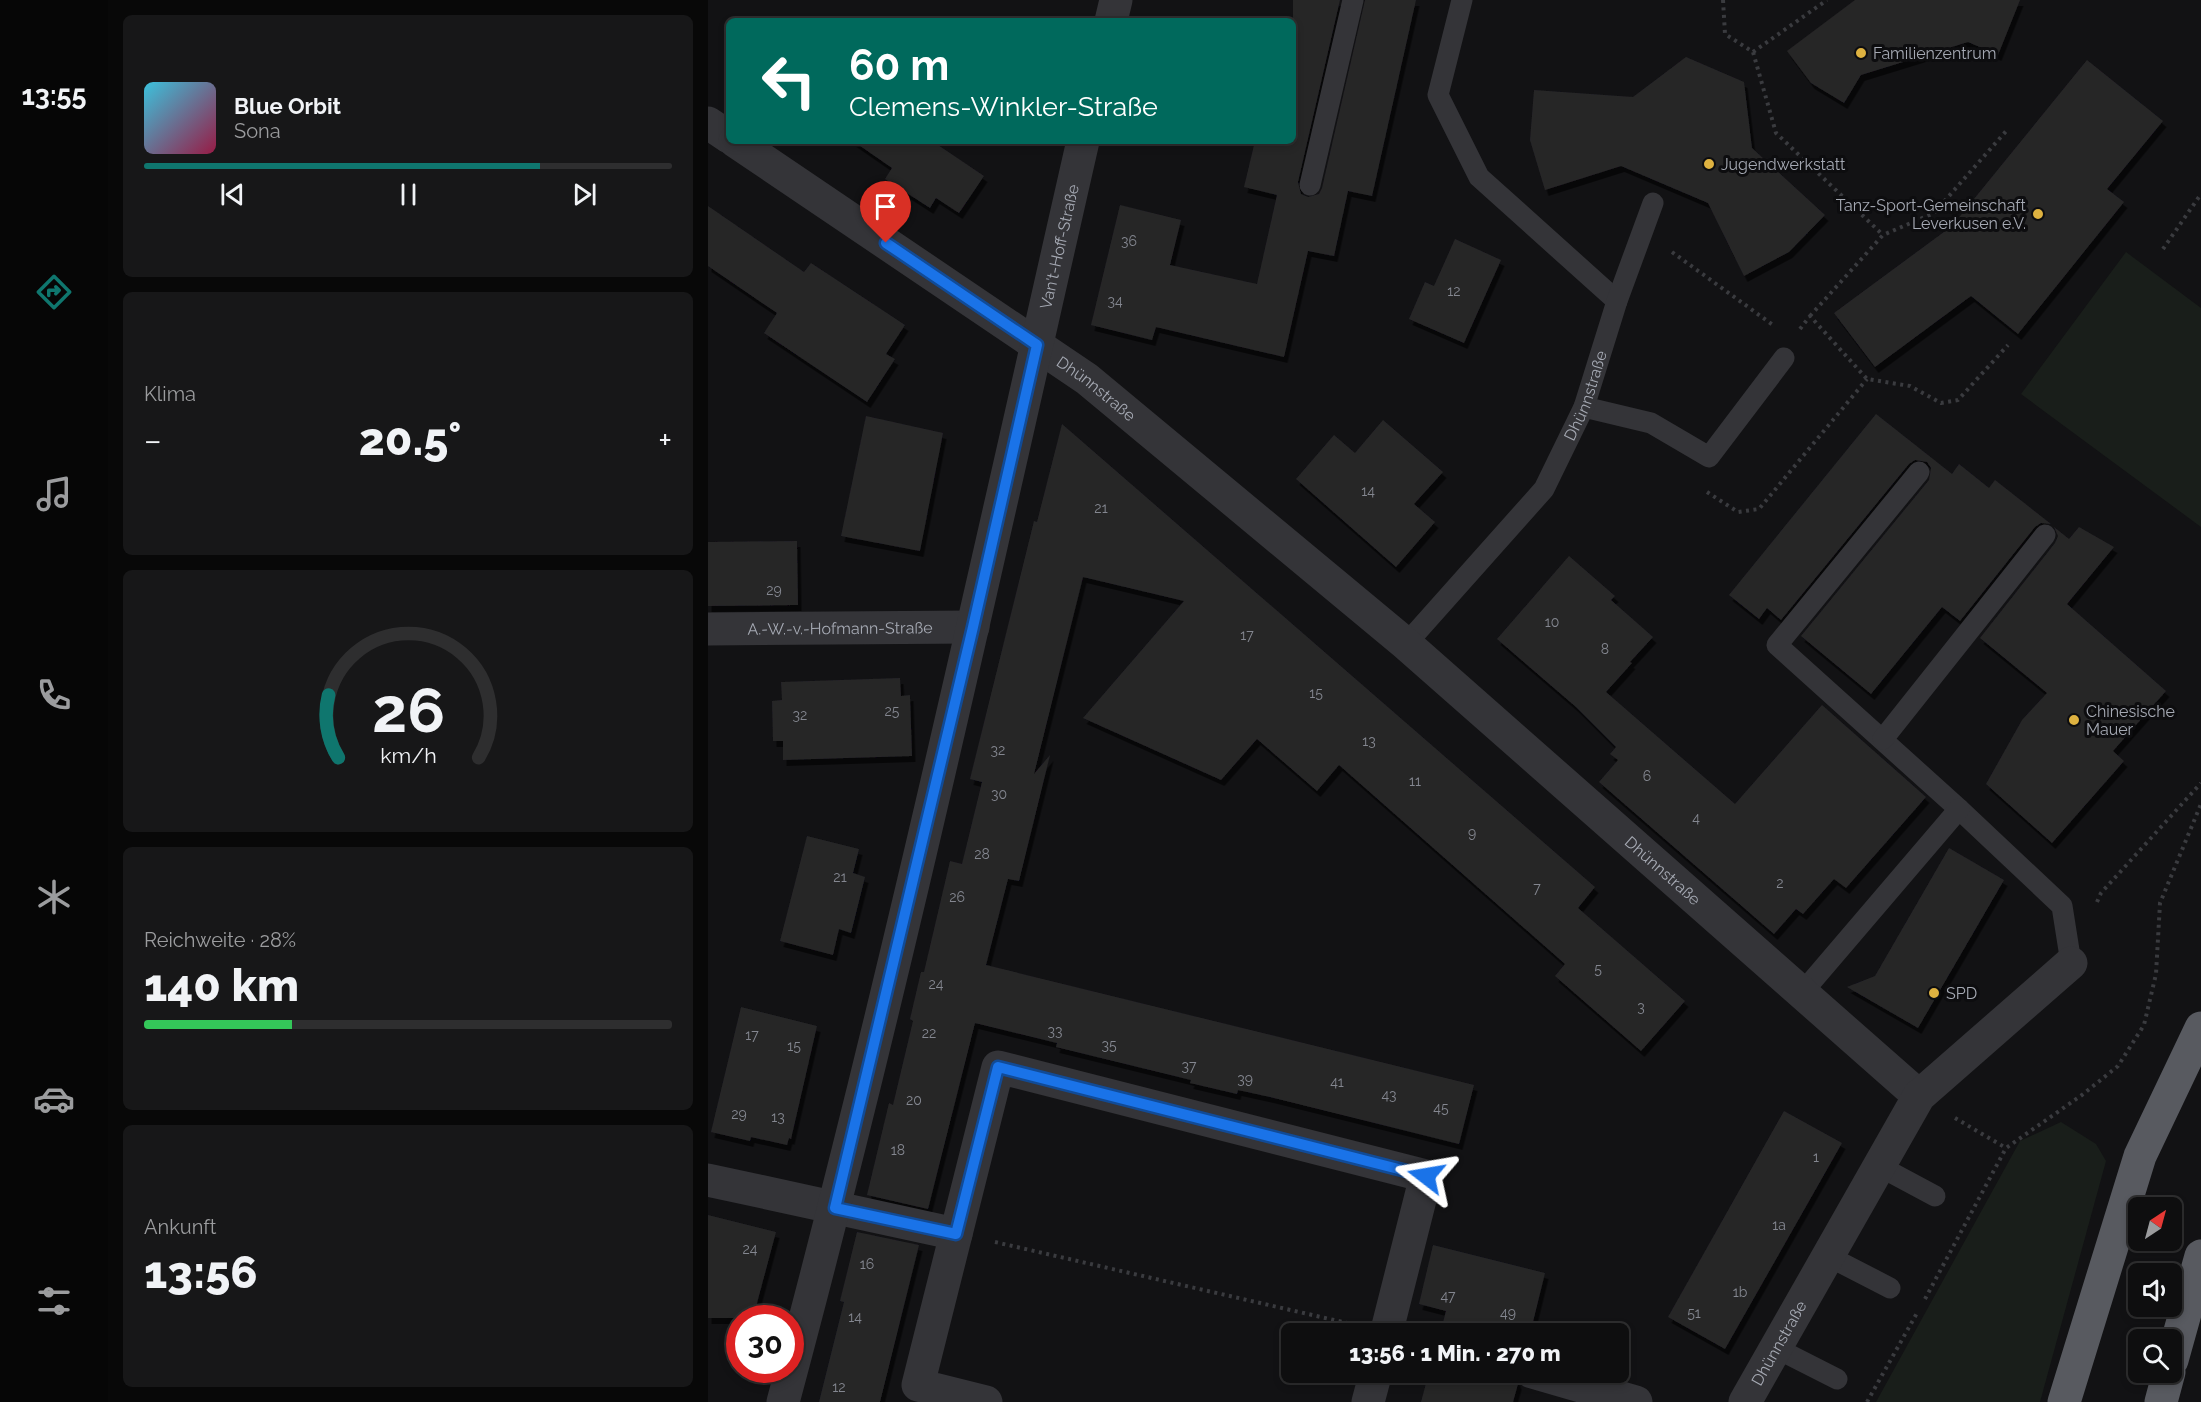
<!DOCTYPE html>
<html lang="de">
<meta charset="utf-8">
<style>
:root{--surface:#0e0e0f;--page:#171718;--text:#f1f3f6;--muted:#9b9c9e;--line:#2e2e2f;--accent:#0f766e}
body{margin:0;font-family:Raleway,sans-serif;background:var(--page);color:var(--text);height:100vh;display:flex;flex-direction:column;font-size:22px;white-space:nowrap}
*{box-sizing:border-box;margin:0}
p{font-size:20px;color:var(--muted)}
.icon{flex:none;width:33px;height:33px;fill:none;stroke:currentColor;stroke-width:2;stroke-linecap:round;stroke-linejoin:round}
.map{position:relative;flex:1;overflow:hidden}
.side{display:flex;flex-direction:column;gap:15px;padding:15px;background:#080808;width:600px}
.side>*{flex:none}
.hud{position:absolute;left:18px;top:18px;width:570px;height:126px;border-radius:9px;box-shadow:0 3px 9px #0003,0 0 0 2px var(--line);background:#00695c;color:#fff;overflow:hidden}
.needle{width:39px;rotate:36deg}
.buttons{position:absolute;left:1420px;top:1197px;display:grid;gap:12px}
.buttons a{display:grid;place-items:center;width:54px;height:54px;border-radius:9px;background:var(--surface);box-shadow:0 3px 9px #0003,0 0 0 2px var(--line);font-size:30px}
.speed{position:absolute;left:18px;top:1305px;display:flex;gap:12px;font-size:30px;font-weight:700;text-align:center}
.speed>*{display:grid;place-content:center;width:78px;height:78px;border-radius:50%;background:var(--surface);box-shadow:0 3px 9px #0003,0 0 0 2px var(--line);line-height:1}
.speed .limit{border:9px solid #d22;background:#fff;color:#111}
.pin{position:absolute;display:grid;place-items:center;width:51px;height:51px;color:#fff;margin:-62px -26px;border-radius:50% 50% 50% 0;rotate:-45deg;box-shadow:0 0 6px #0007}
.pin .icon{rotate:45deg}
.me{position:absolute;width:66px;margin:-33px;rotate:284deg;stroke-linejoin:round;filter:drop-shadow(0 0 4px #0008)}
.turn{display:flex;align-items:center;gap:21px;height:126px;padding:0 24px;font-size:27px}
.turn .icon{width:78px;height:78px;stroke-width:2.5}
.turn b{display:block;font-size:42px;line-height:51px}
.big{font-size:45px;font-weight:800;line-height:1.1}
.side .widget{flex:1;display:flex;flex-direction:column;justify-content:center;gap:9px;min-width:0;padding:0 21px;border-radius:9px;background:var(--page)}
.side .dial{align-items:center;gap:0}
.dial svg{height:156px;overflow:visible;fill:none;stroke:var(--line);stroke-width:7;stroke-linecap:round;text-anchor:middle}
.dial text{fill:var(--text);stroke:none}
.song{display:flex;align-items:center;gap:18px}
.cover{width:72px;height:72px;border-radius:9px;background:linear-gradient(135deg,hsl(190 70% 55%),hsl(340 70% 35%))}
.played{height:6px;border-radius:3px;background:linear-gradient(90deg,var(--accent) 75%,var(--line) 75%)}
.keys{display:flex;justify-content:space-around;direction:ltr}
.heat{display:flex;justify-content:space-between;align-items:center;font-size:33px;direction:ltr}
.charge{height:9px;border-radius:4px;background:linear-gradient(90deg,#34c759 28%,var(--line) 0)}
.trip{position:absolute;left:573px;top:1323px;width:348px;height:60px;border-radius:9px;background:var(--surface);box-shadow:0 3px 9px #0003,0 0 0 2px var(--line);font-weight:800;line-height:60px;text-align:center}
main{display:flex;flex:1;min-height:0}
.tab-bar{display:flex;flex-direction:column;width:108px;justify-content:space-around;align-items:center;background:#060606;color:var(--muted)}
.tab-bar .icon{width:42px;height:42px}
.tab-bar .active{color:var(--accent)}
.tab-bar b{font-size:27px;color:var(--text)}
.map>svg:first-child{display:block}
.green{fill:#191e1a}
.building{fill:#262528;filter:url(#shadow)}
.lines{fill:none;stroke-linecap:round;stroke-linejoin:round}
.path{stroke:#3a3b3f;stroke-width:4;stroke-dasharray:3 4.5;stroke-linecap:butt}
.service{stroke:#343438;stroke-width:21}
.minor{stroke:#343438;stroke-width:33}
.trunk{stroke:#585a60;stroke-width:33}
.route-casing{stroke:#114b97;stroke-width:15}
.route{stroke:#1a73e8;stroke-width:10}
.poi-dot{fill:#deb240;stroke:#0d0d0f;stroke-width:2}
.labels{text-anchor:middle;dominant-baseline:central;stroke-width:6;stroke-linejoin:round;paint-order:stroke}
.number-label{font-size:14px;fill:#848790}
.poi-label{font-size:16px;fill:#a5a9b3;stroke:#0d0d0f;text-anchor:start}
.street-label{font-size:16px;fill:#a5a9b3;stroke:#0d0d0f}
</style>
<main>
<nav class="tab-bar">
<b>13:55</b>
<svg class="icon active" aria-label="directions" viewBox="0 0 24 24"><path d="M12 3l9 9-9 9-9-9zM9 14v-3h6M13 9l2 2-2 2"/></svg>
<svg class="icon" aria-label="music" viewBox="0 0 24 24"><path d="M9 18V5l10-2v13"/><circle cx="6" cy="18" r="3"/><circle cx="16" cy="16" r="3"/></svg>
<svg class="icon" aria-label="phone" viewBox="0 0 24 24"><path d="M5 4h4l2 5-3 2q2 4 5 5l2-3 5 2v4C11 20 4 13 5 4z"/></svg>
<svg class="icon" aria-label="climate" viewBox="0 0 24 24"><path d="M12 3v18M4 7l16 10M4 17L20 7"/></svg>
<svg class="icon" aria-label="car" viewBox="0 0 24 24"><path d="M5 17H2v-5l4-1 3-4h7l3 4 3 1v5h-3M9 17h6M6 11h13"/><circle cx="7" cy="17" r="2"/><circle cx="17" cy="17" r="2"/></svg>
<svg class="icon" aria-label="filters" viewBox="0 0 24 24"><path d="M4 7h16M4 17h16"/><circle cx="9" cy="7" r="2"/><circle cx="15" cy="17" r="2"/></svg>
</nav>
<section class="side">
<div class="widget">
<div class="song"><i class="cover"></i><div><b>Blue Orbit</b><p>Sona</p></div></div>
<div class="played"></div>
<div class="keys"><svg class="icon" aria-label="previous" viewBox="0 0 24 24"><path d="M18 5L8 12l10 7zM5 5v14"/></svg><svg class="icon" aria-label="pause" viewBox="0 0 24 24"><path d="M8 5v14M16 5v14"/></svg><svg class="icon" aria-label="next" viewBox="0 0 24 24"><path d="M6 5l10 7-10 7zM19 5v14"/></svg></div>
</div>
<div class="widget"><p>Klima</p>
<div class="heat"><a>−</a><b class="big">20.5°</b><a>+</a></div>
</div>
<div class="widget dial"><svg viewBox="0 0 100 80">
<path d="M14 69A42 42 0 1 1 86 69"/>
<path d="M14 69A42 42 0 0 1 9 37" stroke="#0f766e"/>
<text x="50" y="56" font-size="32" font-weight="700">26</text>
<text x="50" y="72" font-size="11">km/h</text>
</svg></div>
<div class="widget"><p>Reichweite · 28%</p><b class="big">140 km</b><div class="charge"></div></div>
<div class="widget"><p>Ankunft</p><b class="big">13:56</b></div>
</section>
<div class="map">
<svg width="1493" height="1402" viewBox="0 0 1493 1402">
<defs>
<filter id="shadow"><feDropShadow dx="3.5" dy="6" stdDeviation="0" flood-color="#0009"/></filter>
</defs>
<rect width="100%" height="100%" fill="#121214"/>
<!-- green -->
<path class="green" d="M1418 252 1493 308V527L1313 394Z
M1353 1122 1388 1144 1398 1161 1332 1402H1168L1312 1141Z"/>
<!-- building -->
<path class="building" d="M585 0H632L590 182 593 194 600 197 611 194 614 188 657 0H708L664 196 640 191 626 256 600 251 576 357 448 327 444 340 383 325 412 205 473 220 462 265 549 284 569 195 536 187 547 141H585Z
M1147 0H1312L1290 55 1260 42 1153 75 1136 103 1103 83 1079 51Z
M978 57 1036 82 1044 148 1117 215 1081 252 1036 276 1000 203 913 166 837 190 822 140 826 90 925 97Z
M1379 60 1455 121 1399 189 1416 202 1310 334 1263 296 1167 367 1126 313 1244 226Z
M145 141H224L276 176 251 213 228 198 222 208 177 179 184 168Z
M0 206 96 272 103 263 197 325 178 354 187 359 159 402 56 333 69 313 0 266Z
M747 239 793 260 756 343 701 319 717 282 726 286Z
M1168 414 1244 474 1251 464 1281 488 1287 480 1343 524 1333 523 1327 527 1252 621 1234 607 1163 694 1093 636 1221 480 1223 468 1219 462 1207 460 1201 464 1073 620 1059 608 1051 619 1021 595Z
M158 416 235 433 212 551 133 536Z
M675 420 735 472 706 504 727 522 688 567 588 479 626 435 647 453Z
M354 424 887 887 870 908 977 1001 933 1051 847 976 857 964 631 765 609 791 549 739 513 780 375 718 476 601 375 577 326 774 342 755 311 881 300 879 278 965 766 1085 751 1144 562 1097 530 1090 529 1094 482 1083 483 1080 348 1047 349 1043 267 1023 220 1209 159 1195 181 1103 185 1105 205 1021 202 1019 213 972H216L242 861 254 864 274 782 262 779 326 521 329 522Z
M1346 527 1361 539 1371 527 1406 547 1359 604 1458 691 1405 751 1416 761 1344 843 1278 784 1314 720 1339 693 1272 638 1347 543 1350 536Z
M89 541 90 605 0 606V542Z
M861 556 907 596 903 600 945 637 922 662 924 663 898 692 1027 804 1114 705 1218 797 1138 888 1126 879 1095 914 1088 909 1066 934 891 782 910 760 902 754 908 747 868 707 789 639Z
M192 678 193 696 202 695 204 756 75 760V741H65L64 701 74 700 73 682Z
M99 836 151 849 145 873 157 877 143 933 131 929 125 955 72 941Z
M1241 848 1296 880 1210 1028 1139 987 1167 976Z
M33 1007 109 1026 83 1139 81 1138 79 1145 43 1137 42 1141 3 1132Z
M1076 1111 1134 1143 1017 1349 960 1317Z
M0 1215 68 1232 45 1318H0Z
M149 1232 211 1245 172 1402H111L136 1302 132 1301Z
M725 1245 837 1273 822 1334H732L738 1311 711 1304Z
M721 1372H806L810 1384 805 1402H713Z"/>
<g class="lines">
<!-- path -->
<path class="path" d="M1015 0 1017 34 1045 52 1068 133 1175 235
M1045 52 1119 0
M1455 249 1493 194
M964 252 1065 325
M1102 316 1175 235 1226 213 1300 129
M1092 329 1102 316 1159 379 1202 386 1233 403 1250 400 1300 345
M999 492 1030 512 1051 509 1159 379
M1389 902 1393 893 1493 783
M1247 1118 1298 1148
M287 1242 639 1323
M1217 1299 1298 1148 1374 1095 1410 1066 1436 1025 1448 974 1452 903 1493 804
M1159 1402 1209 1313"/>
<!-- service -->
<g class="service">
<path d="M754 0 730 95 771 177 909 301"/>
<path d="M602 185 645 0"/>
<path d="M876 407 943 423 1001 457 1076 358"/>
<path d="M1211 472 1069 645 1251 809 1354 906 1363 963"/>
<path id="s1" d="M698 644 836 489 876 407 909 301 945 203"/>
<path d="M1175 739 1337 535"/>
<path d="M1093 994 1251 809"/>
<path d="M1171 1166 1227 1196"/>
<path d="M1120 1256 1182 1288"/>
<path d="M1068 1348 1129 1379"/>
</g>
<!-- minor -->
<g class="minor">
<path d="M403 21 408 0"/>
<path d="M0 123 21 137"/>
<path id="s2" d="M27 141 379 379 698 644 1211 1096"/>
<path id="s3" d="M0 629 265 627"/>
<path d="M0 1180 248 1234"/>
<path d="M824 1372 928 1402"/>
<path id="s4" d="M75 1402C187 985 279 562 375 141"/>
<path d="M278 1402 210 1385 290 1067 718 1176 678 1334"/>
<path d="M660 1402 668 1372"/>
<path id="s5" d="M1037 1402 1211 1096 1363 963"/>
</g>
<!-- trunk -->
<path class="trunk" d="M1464 1360 1493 1256
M1356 1402 1432 1156 1493 1028
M1453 1402 1461 1372"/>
</g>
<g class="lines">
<!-- route casing -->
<g class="route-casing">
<path id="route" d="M178 243 329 345 265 627 127 1208 248 1234 290 1067 718 1176"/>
</g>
<!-- route -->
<use href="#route" class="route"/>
</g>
<!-- markers -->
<g class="poi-dot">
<circle cx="1153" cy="53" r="6"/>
<circle cx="1001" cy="164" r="6"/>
<circle cx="1330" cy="214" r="6"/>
<circle cx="1366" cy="720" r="6"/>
<circle cx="1226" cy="993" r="6"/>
</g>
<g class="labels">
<!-- number labels -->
<g class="number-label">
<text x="421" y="241">36</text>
<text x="746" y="291">12</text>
<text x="407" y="301">34</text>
<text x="660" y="491">14</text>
<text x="393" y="508">21</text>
<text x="66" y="590">29</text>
<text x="844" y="622">10</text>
<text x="539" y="635">17</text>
<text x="897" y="649">8</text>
<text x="608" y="693">15</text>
<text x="184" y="711">25</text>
<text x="92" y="715">32</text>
<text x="661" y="741">13</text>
<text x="290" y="750">32</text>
<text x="939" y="776">6</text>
<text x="707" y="781">11</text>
<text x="291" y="794">30</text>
<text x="988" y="818">4</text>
<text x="764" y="833">9</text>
<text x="274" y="854">28</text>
<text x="132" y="877">21</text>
<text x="1072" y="883">2</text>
<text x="829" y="888">7</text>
<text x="249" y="897">26</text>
<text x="890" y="969">5</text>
<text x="228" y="984">24</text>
<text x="933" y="1007">3</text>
<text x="347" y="1031">33</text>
<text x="221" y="1033">22</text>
<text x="44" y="1035">17</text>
<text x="401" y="1045">35</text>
<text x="86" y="1046">15</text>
<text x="481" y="1066">37</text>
<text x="537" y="1079">39</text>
<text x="629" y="1082">41</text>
<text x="681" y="1095">43</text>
<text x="206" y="1100">20</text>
<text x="733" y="1108">45</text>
<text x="31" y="1114">29</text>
<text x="70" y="1117">13</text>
<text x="190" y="1150">18</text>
<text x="1108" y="1157">1</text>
<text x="1071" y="1225">1a</text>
<text x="42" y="1249">24</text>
<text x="159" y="1264">16</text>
<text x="1032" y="1292">1b</text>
<text x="740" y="1296">47</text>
<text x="800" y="1313">49</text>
<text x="986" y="1313">51</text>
<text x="147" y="1317">14</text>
<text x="131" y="1387">12</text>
</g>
<!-- poi labels -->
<g class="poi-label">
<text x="1165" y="53">Familienzentrum</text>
<text x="1013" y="164">Jugendwerkstatt</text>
<text x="1318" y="205" text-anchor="end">Tanz-Sport-Gemeinschaft<tspan x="1318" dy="18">Leverkusen e.V.</tspan></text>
<text x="1378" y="711">Chinesische<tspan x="1378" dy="18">Mauer</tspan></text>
<text x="1238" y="993">SPD</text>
</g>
<!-- street labels -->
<g class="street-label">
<text stroke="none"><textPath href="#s4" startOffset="1188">Van't-Hoff-Straße</textPath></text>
<text stroke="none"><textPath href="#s2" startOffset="438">Dhünnstraße</textPath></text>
<text stroke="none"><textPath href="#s1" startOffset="310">Dhünnstraße</textPath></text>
<text stroke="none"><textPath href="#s3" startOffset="132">A.-W.-v.-Hofmann-Straße</textPath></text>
<text stroke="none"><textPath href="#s2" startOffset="1182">Dhünnstraße</textPath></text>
<text stroke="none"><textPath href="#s5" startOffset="68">Dhünnstraße</textPath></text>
</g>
</g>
</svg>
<div class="buttons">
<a><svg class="needle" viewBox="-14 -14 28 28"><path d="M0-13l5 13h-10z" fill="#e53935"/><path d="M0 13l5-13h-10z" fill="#9b9c9e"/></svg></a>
<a><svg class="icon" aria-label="sound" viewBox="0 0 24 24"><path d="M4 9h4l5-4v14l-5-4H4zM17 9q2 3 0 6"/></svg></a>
<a><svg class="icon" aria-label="search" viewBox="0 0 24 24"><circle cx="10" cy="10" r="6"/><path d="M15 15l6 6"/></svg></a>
</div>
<div class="speed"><div class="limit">30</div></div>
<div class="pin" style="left:178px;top:243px;background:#d93025"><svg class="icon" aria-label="arrive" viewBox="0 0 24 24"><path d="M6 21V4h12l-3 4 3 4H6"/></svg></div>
<svg class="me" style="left:718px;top:1176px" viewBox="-20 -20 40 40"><path d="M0-17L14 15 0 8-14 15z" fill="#1a73e8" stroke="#fff" stroke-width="4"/></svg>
<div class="trip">13:56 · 1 Min. · 270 m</div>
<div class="hud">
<div class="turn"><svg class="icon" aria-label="left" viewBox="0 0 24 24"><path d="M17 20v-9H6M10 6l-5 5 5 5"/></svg><div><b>60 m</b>Clemens-Winkler-Straße</div></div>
</div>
</div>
</main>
